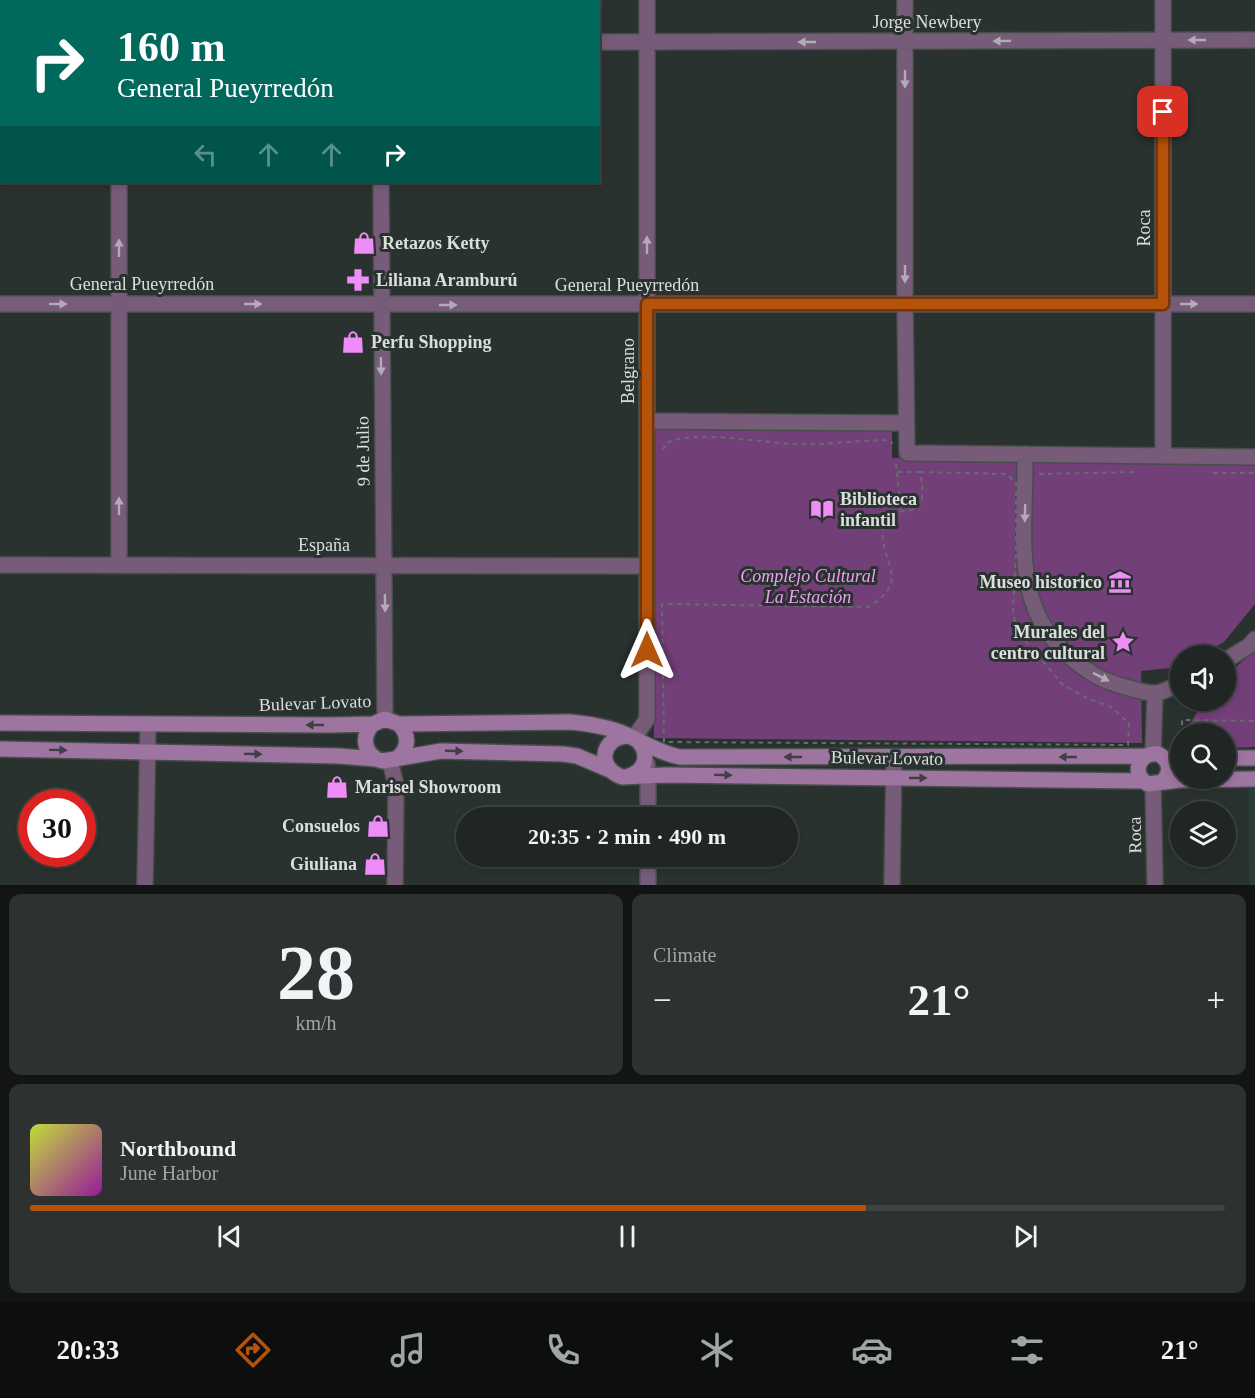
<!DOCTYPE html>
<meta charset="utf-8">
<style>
:root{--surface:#202623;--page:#2d3230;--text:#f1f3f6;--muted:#a2a5a6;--line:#3d4341;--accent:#b45309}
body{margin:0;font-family:"Times New Roman",serif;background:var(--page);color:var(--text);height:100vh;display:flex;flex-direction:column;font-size:22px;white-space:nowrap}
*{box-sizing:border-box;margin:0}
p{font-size:20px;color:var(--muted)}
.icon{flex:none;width:33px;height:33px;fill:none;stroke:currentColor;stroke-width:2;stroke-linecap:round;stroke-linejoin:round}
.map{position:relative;height:885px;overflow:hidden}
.side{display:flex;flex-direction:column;gap:9px;padding:9px;background:#121513;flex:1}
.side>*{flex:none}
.banner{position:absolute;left:0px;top:0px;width:600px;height:183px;box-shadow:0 3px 9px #0003,0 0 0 2px var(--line);background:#00695c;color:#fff;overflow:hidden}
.buttons{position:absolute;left:1170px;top:645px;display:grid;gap:12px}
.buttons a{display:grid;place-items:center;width:66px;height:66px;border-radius:50%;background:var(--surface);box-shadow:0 3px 9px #0003,0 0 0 2px var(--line);font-size:30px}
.speed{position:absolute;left:18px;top:789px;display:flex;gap:12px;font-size:30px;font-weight:700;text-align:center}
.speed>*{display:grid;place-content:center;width:78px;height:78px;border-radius:50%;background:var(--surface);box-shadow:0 3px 9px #0003,0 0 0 2px var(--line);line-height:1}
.speed .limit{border:9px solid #d22;background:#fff;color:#111}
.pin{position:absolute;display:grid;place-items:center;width:51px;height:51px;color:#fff;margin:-26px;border-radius:12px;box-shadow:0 3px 9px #0006}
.me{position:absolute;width:66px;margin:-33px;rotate:0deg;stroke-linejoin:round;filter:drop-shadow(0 0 4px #0008)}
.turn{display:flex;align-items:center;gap:21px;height:126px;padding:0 18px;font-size:27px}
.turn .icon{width:78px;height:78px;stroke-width:2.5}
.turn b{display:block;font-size:42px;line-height:51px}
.lanes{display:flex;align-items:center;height:57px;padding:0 18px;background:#0003;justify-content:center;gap:30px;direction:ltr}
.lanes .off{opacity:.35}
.big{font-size:45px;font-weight:700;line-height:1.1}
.side .card{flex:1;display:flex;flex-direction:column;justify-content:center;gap:9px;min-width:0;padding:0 21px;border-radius:12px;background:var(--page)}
.side .dial{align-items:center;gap:0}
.dial b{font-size:78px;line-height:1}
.song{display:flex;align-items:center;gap:18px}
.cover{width:72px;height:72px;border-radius:9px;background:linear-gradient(135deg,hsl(70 70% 55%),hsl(300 70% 35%))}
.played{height:6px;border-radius:3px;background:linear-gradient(90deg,var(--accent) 70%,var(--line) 70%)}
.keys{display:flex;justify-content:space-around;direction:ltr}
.heat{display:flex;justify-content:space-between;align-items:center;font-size:33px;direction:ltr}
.side .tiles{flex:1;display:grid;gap:9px;grid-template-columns:1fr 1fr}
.card:last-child{grid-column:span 2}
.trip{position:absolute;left:456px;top:807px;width:342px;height:60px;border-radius:30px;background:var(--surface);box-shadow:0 3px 9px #0003,0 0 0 2px var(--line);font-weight:700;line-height:60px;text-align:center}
.menu{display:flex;height:96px;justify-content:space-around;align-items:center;background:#0d0f0e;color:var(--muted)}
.menu .icon{width:42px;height:42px}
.menu .selected{color:var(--accent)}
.menu b{font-size:27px;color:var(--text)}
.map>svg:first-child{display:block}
.built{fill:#2b3b35}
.green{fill:#733f79}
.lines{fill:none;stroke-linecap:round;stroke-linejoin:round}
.minor-casing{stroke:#464e4b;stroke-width:18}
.tertiary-casing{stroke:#464e4b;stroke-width:18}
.secondary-casing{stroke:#464e4b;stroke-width:18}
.path{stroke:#666d6a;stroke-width:2;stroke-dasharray:4.5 4.5;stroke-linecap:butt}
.minor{stroke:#775c79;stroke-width:15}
.tertiary{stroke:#775c79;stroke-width:15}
.secondary{stroke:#9e74a1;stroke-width:15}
.oneway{fill:#b2abb5}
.oneway2{fill:#413f46}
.route-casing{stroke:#753606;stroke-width:15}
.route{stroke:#b45309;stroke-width:10}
.labels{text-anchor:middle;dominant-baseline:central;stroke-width:6;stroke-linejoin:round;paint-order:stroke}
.street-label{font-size:18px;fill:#dadfdd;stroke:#2a322f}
.poi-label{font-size:18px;font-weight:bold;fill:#dadfdd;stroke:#2a322f;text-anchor:start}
.park-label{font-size:18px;font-style:italic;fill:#f09df8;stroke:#2a322f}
</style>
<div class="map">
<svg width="1255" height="885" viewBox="0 0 1255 885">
<rect width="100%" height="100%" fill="#2a322f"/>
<!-- built -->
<path class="built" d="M1248 784H1255V885H1249Z"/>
<!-- green -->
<path class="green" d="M656 427 892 429V458L1255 465V604L1224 642 1200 655 1180 656V667L1141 671 1142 743 654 738Z
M1255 650V747L1226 748V734H1184L1204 701 1226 700V676Z"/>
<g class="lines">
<!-- minor casing -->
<g class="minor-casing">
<path id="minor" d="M119 0V2
M380 0V2
M905 0V305L907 453 1255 457
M598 42 1255 40
M0 45H2
M119 182V565
M381 182 385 719
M0 304H1255
M647 421 906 423
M1025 454C1026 545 1005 623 1098 677 1107 682 1145 694 1155 693 1163 693 1173 686 1180 684
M0 565 647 566
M1226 660 1249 646 1255 639
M634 738 647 719V0
M390 761 396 785 395 885
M647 764 648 776V818
M145 885 148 725
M648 885V856
M892 885 894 757"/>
</g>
<!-- tertiary casing -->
<g class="tertiary-casing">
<path id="tertiary" d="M1163 0V456
M1153 754 1155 693
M1153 784 1155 885"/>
</g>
<!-- secondary casing -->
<g class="secondary-casing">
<path id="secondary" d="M0 723 330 725 373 724 385 719 399 724 570 722C592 724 616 728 635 739 649 746 664 754 680 757L1145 756
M373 724C362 736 363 749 376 759
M627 736C601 738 596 768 622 777L665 775 1143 781
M0 749 339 756 376 759 383 761 441 751 563 754 577 756 610 770
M1226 758H1255
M396 759C409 749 410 736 399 724
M629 776C645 771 650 755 639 742
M1163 781C1172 772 1170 760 1158 754 1139 752 1130 774 1148 784L1180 780 1255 779"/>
</g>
<!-- path -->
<path class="path" d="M663 450 666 443C699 429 759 443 795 444 824 445 854 441 884 440L893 443
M896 464 901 512
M898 472H919
M920 472 1007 474 1016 483V553L1013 611 1017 631 1062 684 1085 697 1111 707 1129 723 1128 745 664 742 662 604 868 607C917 578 873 558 885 524 895 497 932 531 920 472Z
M1213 473H1255
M1039 474 1135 472
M1182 734V720L1255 721"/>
<!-- minor -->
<use href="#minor" class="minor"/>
<!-- tertiary -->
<use href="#tertiary" class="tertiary"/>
<!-- secondary -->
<use href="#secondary" class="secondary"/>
</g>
<!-- one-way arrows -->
<defs><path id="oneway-solid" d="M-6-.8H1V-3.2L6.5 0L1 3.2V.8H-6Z" transform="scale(1.5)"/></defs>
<g class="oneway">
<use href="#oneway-solid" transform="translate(1197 40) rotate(180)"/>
<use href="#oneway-solid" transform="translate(1002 41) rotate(179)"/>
<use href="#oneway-solid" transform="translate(807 42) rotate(-180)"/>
<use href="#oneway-solid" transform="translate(905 79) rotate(90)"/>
<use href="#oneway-solid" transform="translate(647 245) rotate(-90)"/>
<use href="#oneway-solid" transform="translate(119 248) rotate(-90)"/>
<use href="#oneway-solid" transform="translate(905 274) rotate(90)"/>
<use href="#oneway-solid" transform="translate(58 304)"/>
<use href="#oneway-solid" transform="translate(253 304)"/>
<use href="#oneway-solid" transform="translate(1189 304)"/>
<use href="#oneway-solid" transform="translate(448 305)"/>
<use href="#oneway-solid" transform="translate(381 366) rotate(89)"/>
<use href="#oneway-solid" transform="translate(119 506) rotate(-90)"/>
<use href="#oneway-solid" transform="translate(1025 513) rotate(91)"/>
<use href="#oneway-solid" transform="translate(385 603) rotate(89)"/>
<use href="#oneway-solid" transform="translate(1101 677) rotate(27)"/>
</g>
<g class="oneway2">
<use href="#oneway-solid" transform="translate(315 725) rotate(180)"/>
<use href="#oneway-solid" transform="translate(58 750) rotate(1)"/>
<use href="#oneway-solid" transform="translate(454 751) rotate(2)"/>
<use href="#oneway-solid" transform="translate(253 754) rotate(1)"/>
<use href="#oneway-solid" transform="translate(793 757) rotate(-180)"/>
<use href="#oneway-solid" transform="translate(1068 757) rotate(180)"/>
<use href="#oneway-solid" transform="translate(723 775) rotate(1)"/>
<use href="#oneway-solid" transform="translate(918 778)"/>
</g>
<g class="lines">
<!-- route casing -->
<g class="route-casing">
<path id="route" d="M647 650V304H1163V112"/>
</g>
<!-- route -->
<use href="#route" class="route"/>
</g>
<!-- icons -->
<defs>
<g id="shop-bare" transform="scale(1.8)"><path d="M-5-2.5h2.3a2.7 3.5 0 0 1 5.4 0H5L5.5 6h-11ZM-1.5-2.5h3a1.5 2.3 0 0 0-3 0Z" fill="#ee8cf8" stroke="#2a322f" stroke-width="2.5" paint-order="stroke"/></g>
<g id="pharmacy-bare" transform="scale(1.8)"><path d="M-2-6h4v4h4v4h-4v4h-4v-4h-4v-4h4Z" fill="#ee8cf8" stroke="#2a322f" stroke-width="2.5" paint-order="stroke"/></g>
<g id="library-bare" transform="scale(1.8)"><path d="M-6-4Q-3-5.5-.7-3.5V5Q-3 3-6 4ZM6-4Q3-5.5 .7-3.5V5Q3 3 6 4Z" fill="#ee8cf8" stroke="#2a322f" stroke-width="2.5" paint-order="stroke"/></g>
<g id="museum-bare" transform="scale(1.8)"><path d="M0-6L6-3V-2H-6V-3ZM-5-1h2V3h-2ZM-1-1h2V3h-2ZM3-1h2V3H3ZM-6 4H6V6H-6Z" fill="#ee8cf8" stroke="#2a322f" stroke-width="2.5" paint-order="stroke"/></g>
<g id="sight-bare" transform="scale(1.8)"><path d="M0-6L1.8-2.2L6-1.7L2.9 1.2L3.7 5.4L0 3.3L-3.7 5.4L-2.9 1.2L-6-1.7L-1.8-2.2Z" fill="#ee8cf8" stroke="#2a322f" stroke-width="2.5" paint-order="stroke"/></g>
</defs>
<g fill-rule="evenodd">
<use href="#shop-bare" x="364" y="243"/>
<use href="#pharmacy-bare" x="358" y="280"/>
<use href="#shop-bare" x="353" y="342"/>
<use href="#library-bare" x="822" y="509"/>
<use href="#museum-bare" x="1120" y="582"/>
<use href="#sight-bare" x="1123" y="642"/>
<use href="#shop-bare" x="337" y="787"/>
<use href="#shop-bare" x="378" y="826"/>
<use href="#shop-bare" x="375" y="864"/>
</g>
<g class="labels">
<!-- street labels -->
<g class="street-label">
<text x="927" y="22">Jorge Newbery</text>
<text transform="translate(1144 228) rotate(-90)">Roca</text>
<text x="142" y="284">General Pueyrredón</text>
<text x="627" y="285">General Pueyrredón</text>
<text transform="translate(628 371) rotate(-90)">Belgrano</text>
<text transform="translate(363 451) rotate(-91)">9 de Julio</text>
<text x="324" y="545">España</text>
<text transform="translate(315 703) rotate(-2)">Bulevar Lovato</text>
<text transform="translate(887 758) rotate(1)">Bulevar Lovato</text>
<text transform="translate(1135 835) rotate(-91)">Roca</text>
</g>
<!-- poi labels -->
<g class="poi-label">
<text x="382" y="243">Retazos Ketty</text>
<text x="376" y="280">Liliana Aramburú</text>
<text x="371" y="342">Perfu Shopping</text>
<text x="840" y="499">Biblioteca<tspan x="840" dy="21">infantil</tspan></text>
<text x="1102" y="582" text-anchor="end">Museo historico</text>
<text x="1105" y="632" text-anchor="end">Murales del<tspan x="1105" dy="21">centro cultural</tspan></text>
<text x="355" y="787">Marisel Showroom</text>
<text x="360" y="826" text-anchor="end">Consuelos</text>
<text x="357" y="864" text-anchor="end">Giuliana</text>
</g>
<!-- park labels -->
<g class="park-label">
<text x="808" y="576">Complejo Cultural<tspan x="808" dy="21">La Estación</tspan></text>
</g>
</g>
</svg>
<div class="buttons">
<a><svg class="icon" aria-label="sound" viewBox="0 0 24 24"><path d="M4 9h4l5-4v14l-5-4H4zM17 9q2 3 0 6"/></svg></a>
<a><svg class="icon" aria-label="search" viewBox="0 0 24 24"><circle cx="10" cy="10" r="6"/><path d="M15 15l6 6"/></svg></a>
<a><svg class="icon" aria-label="layers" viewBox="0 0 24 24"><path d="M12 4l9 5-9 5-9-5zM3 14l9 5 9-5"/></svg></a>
</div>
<div class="speed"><div class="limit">30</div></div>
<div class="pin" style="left:1163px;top:112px;background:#d93025"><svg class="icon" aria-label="arrive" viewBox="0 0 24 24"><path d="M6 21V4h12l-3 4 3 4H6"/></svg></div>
<svg class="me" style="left:647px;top:650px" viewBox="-20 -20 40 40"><path d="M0-17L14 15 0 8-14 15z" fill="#b45309" stroke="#fff" stroke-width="4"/></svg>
<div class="trip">20:35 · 2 min · 490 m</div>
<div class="banner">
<div class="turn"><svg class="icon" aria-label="right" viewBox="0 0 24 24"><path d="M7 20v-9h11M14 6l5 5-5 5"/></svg><div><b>160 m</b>General Pueyrredón</div></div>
<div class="lanes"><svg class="icon off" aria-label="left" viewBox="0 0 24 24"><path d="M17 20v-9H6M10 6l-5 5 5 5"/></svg><svg class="icon off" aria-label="ahead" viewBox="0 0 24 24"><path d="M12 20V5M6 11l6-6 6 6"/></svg><svg class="icon off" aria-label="ahead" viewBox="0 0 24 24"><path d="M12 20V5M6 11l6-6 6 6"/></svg><svg class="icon" aria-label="right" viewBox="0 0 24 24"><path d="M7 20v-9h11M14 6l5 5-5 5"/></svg></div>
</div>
</div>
<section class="side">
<div class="tiles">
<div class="card dial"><b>28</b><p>km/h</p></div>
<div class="card"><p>Climate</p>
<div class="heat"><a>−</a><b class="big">21°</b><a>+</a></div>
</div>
<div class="card">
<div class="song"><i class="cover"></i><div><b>Northbound</b><p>June Harbor</p></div></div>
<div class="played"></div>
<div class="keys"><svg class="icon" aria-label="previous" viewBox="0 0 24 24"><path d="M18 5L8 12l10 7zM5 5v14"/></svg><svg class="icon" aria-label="pause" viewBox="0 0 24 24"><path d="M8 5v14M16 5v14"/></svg><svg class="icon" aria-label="next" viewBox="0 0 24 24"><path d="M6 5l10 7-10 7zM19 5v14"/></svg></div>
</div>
</div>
</section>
<nav class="menu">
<b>20:33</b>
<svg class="icon selected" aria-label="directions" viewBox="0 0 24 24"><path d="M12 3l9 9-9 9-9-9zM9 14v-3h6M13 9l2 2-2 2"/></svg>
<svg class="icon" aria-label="music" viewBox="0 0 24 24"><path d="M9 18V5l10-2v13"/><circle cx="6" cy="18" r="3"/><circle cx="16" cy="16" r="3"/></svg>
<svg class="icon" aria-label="phone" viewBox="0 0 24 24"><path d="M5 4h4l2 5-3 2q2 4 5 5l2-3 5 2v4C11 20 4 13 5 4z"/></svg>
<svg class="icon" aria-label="climate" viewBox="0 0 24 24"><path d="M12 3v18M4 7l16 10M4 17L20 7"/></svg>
<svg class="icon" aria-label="car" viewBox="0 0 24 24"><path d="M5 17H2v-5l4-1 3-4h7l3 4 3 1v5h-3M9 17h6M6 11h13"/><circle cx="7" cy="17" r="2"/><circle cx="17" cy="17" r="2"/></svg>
<svg class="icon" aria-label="filters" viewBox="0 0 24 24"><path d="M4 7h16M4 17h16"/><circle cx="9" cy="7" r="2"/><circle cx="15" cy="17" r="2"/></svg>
<b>21°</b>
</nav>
